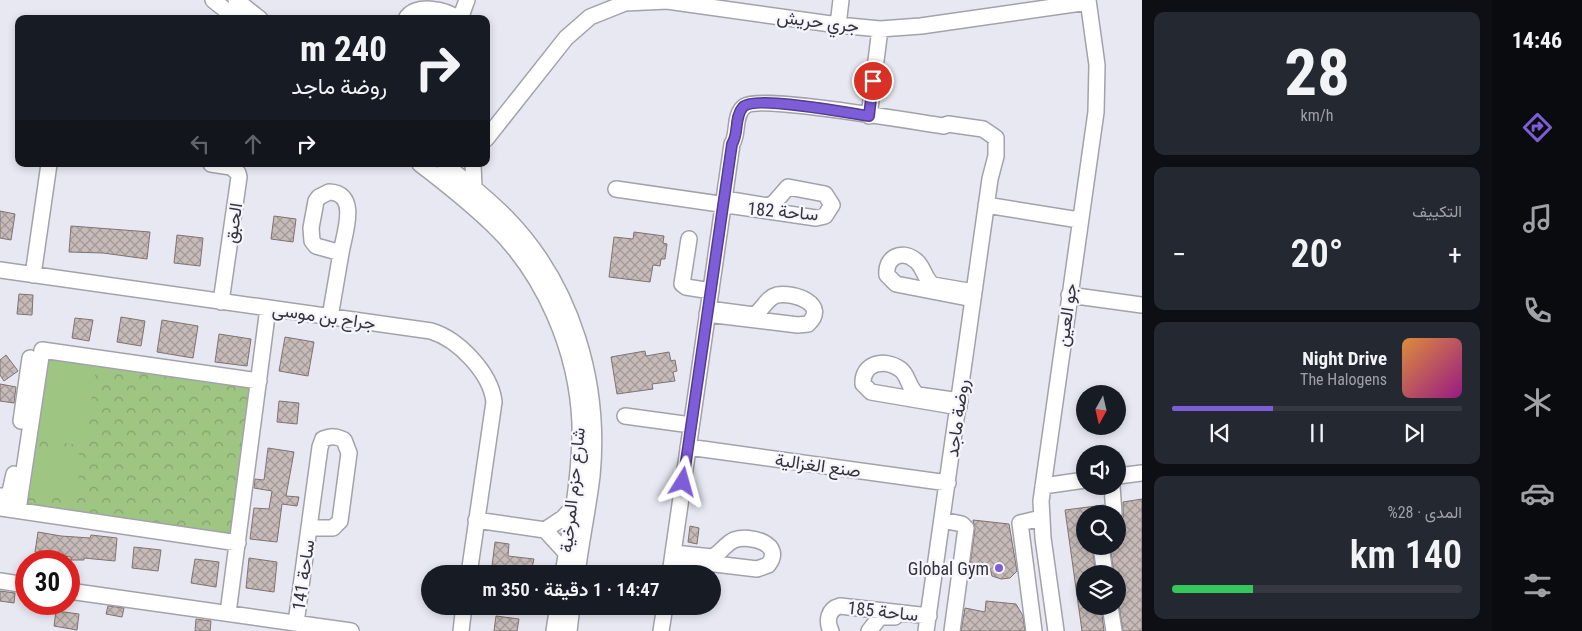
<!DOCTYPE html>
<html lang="ar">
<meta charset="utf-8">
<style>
:root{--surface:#171b24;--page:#242831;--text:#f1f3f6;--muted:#9ea1a6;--line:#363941;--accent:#7e5dd8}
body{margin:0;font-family:"Roboto Condensed",Vazirmatn,sans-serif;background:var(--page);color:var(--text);direction:rtl;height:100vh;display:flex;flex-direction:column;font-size:19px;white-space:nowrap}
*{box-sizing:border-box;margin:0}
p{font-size:16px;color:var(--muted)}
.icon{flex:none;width:28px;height:28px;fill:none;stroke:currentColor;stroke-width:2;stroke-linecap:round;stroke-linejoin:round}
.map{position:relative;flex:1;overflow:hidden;direction:ltr}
.sheet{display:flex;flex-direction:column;gap:12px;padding:12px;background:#0d0f14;width:350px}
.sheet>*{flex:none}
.banner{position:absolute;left:15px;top:15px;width:475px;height:152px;border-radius:10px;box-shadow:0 2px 8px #0003;direction:rtl;background:#171b24;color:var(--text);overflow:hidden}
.needle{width:32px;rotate:188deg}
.fabs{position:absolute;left:1076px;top:385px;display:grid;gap:10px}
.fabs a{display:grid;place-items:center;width:50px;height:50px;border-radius:50%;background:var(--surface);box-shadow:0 2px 8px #0003;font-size:25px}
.speed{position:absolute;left:15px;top:550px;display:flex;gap:10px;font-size:25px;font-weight:700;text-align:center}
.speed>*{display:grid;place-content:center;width:65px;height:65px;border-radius:50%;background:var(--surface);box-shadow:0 2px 8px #0003;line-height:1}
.speed .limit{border:8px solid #d22;background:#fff;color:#111}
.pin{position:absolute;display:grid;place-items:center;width:42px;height:42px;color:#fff;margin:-21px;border:2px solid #fff;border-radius:50%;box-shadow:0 1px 5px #0007}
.me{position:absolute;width:55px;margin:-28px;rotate:8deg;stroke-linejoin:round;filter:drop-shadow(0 0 4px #0008)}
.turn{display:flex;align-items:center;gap:18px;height:105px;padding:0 20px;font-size:22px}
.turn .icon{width:65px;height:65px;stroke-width:2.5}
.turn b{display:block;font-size:35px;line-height:42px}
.lanes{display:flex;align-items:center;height:48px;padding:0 20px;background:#0003;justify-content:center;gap:25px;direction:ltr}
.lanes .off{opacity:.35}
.big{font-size:38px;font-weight:600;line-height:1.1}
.sheet .widget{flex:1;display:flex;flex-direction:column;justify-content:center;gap:8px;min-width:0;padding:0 18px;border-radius:10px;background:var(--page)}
.sheet .dial{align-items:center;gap:0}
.dial b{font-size:65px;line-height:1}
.song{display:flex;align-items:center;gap:15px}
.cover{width:60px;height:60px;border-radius:8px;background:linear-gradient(135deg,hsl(30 70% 55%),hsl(310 70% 35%))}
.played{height:5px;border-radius:2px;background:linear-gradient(90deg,var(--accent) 35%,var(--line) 35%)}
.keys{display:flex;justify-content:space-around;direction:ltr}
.heat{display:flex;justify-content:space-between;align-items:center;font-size:28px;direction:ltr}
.charge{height:8px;border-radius:4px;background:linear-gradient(90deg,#34c759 28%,var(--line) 0)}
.trip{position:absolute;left:421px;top:565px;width:300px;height:50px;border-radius:25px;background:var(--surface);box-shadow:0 2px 8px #0003;font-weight:600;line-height:50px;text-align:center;direction:rtl}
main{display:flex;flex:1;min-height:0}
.tab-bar{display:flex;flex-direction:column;width:90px;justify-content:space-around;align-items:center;background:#090b0e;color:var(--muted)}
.tab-bar .icon{width:35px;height:35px}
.tab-bar .current{color:var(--accent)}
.tab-bar b{font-size:22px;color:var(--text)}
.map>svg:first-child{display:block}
.forest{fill:url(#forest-crowns)}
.pitch{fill:#9fc583}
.building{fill:url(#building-cross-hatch);stroke:#7e7371}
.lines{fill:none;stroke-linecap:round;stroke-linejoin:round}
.minor-casing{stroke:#a3a2ab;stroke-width:18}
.minor{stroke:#fff;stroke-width:15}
.route-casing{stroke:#523c8c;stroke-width:12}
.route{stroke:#7e5dd8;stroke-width:9}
.poi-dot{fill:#7e5dd8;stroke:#f6f5ff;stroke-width:2}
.labels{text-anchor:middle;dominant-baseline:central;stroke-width:4.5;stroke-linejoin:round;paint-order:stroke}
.street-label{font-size:18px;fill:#343438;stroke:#f6f5ff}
.poi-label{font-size:18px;fill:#343438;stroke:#f6f5ff;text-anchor:end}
</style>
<main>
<nav class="tab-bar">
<b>14:46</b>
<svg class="icon current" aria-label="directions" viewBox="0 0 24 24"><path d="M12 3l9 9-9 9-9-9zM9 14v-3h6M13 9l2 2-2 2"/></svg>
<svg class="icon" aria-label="music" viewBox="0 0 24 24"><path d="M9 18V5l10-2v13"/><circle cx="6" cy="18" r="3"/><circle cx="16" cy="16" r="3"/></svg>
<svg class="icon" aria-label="phone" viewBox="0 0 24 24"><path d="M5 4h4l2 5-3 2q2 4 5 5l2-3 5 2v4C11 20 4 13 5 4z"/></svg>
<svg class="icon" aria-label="climate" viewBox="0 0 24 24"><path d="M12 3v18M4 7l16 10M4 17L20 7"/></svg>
<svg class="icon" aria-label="car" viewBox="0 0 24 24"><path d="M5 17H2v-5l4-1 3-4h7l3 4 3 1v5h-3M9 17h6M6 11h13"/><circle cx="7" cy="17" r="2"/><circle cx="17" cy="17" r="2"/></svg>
<svg class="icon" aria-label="filters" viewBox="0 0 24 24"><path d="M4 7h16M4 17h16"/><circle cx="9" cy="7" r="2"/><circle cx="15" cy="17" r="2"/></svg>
</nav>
<section class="sheet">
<div class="widget dial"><b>28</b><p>km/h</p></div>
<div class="widget"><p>التكييف</p>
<div class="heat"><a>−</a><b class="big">20°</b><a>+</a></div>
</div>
<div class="widget">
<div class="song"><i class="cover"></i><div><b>Night Drive</b><p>The Halogens</p></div></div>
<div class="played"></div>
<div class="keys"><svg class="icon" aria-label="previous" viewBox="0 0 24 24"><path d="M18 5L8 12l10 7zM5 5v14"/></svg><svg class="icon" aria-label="pause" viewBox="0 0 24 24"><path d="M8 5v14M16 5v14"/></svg><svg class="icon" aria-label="next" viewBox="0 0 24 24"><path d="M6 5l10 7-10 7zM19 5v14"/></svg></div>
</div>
<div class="widget"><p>المدى · 28%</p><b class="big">140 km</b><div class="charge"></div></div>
</section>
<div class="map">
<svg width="1142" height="631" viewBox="0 0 1142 631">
<defs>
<pattern id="forest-crowns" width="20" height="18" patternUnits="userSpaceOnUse" patternTransform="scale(1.25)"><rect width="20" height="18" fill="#9fc583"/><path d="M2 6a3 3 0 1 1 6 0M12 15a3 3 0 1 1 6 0" fill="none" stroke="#82a16c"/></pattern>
<pattern id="building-cross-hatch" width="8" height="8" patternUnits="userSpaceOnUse" patternTransform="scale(1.25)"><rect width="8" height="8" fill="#c6bbb8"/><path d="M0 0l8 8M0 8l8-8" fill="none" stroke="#a29997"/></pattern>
</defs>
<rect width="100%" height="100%" fill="#e8e8f2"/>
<!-- forest -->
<path class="forest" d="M45 353 254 382 234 538 23 508Z"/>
<!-- pitch -->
<path class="pitch" d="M48 354 97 362 84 446 34 438Z
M35 447 82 455 75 501 28 493Z"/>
<!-- building -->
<path class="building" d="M0 211 15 214 11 240 0 238Z
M274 216 296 219 293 242 271 239Z
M71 226 150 232 147 259 103 253 69 252Z
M634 232 664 236 663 243 667 244 665 259H661L660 266 653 265 650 282 609 277 614 237 633 239Z
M177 235 203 238 200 266 174 263Z
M19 294 33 295 32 315 17 314Z
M121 317 145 321 141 346 117 342Z
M75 318 93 320 89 341 72 338Z
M162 320 198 326 193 358 157 352Z
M219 334 251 339 247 366 215 362Z
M285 337 314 342 308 376 279 371Z
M645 351 646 356 669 352 671 361 675 360 677 371 673 372 675 381 652 384 653 389 617 394 611 357Z
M6 355 18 371 4 381 0 375V360Z
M0 384 16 387 14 403 0 401Z
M279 401 299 403 297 424 277 422Z
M268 448 294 452 286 496 299 497 297 506 282 504 277 542 250 539 254 508 269 509 272 491 254 488 255 479 264 480Z
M1142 499V631H1123L1118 600V574H1114L1110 546H1118V522L1123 518V502Z
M1104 505 1105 514H1085V546H1092L1096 574H1085V606H1101L1104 631H1082L1065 510Z
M973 520 1009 524 1017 571 1010 578 1001 579 992 576 990 568 970 565 975 529Z
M690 526 699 528 697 544 688 542Z
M38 532 61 536 90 538 91 535 117 538 115 561 84 558V560H71V557L35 552Z
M495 542 509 544 508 556 534 559 532 568 521 566 520 574H491Z
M134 547 161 550 158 571 132 568Z
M249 558 277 562 274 592 246 588Z
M195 559 219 562 216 587 191 583Z
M0 591 15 593 14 603 0 601Z
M986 601 1016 604 1023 616 1025 631H961L965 608 985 612Z
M108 606 124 608 122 617 106 614Z
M56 611 79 614 77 630 54 626Z
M496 616 519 619 517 631H494Z
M196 619 211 621 210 631H195Z"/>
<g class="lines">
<!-- minor casing -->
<g class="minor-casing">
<path id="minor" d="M213 0 237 19
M236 0 260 19
M406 19C414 3 446 9 458 19
M460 19 467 0
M838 25 841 0
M869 116 880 29
M486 139 566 38 590 17 625 3 667 1 838 25 880 29 921 26 1088 2
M211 164 231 167 238 173 239 177 221 302
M420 164C445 183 470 203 493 225 545 275 577 351 580 423 581 473 571 524 563 574
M444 164C466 181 488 199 507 218 573 286 601 384 592 476 588 509 581 541 577 574
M473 164 474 188
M616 189 816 218 825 216 832 205 825 194 788 187 774 203 768 206 725 199
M329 192C360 193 344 234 341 253L316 246 312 241 311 228 316 201 319 197Z
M986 205 1079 220
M689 239 682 284 686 287 711 291
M0 270 431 331C458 339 491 373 494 402L469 574
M33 275 49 164
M1069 295 1142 305
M973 299 896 284 887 275C885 258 901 249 915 260 924 266 924 279 933 285L974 292
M707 314 798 325 808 324C829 304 794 292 777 295 766 298 763 310 754 315L708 309
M330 317 341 253
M959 407 871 392 863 384C862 363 884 358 900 369 909 375 908 389 918 395L960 401
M625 416 691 425
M21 421 30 358
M688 447 948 483
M1118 476 1142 473
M1043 486 1085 480
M1112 486 1114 514
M0 496H9L14 474
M0 508 238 543
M18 510 42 350 259 381
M476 520 545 530 563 518 573 507
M942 520 962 524 966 528 952 631
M545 530 567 554
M1101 546 1105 574
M673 559 757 569 768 565C785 544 750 534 734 540 725 544 721 553 712 557L674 553
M670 574 732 144C739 134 733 114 745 106 760 95 916 122 944 126L948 124 983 129 996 138V156L990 179 926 631
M0 581 26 585
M69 591 351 631
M1110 606 1114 631
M228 613 268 308
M296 623 320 447 323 439C331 436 336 436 344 440L349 453 340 521 333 528H309
M461 631 464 606
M554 631 558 606
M569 631 572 606
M661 631 665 606
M831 631C826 621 828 609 840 606L929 616
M869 631 880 617H895
M1034 631 1020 523 1041 518
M1056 631 1043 538 1041 501 1096 112 1097 65 1088 0"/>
</g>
<!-- minor -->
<use href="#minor" class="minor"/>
</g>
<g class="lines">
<!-- route casing -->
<g class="route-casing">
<path id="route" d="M683 482 732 144C739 134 734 117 743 107 754 95 849 113 869 116L873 81"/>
</g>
<!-- route -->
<use href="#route" class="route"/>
</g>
<!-- markers -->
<circle class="poi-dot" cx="999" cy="568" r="5"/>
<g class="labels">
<!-- street labels -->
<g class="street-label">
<text transform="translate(818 21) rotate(7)">جري حريش</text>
<text transform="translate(783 211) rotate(5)">ساحة 182</text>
<text transform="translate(233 223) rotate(-82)">الحبق</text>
<text transform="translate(1066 315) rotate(-82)">جو العين</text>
<text transform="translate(324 316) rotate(8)">جراح بن موسى</text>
<text transform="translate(957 418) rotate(-82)">روضة ماجد</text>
<text transform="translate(818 465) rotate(8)">صنع الغزالية</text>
<text transform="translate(572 490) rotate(-84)">شارع حزم المرخية</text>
<text transform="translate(303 575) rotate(-82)">ساحة 141</text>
<text transform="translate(883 611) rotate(6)">ساحة 185</text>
</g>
<!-- poi labels -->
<g class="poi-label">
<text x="989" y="568">Global Gym</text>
</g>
</g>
</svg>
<div class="fabs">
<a><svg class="needle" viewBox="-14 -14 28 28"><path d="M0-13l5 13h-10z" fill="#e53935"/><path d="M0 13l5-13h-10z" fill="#9ea1a6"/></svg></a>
<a><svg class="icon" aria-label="sound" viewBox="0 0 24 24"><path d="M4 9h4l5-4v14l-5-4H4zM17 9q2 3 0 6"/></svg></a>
<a><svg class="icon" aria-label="search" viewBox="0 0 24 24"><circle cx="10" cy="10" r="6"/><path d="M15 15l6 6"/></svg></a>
<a><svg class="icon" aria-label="layers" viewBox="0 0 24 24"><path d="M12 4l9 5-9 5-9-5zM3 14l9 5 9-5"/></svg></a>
</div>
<div class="speed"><div class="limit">30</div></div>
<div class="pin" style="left:873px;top:81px;background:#d93025"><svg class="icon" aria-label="arrive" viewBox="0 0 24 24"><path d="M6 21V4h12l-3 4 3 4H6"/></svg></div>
<svg class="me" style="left:683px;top:482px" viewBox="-20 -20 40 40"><path d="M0-17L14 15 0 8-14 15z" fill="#7e5dd8" stroke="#fff" stroke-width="4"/></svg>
<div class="trip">14:47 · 1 دقيقة · 350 m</div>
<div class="banner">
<div class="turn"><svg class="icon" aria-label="right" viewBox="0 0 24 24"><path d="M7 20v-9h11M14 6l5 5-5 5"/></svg><div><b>240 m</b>روضة ماجد</div></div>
<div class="lanes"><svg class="icon off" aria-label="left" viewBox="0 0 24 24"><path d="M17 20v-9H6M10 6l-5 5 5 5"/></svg><svg class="icon off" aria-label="ahead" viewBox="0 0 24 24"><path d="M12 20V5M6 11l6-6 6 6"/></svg><svg class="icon" aria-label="right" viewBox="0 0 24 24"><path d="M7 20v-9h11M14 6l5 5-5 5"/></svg></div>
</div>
</div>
</main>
